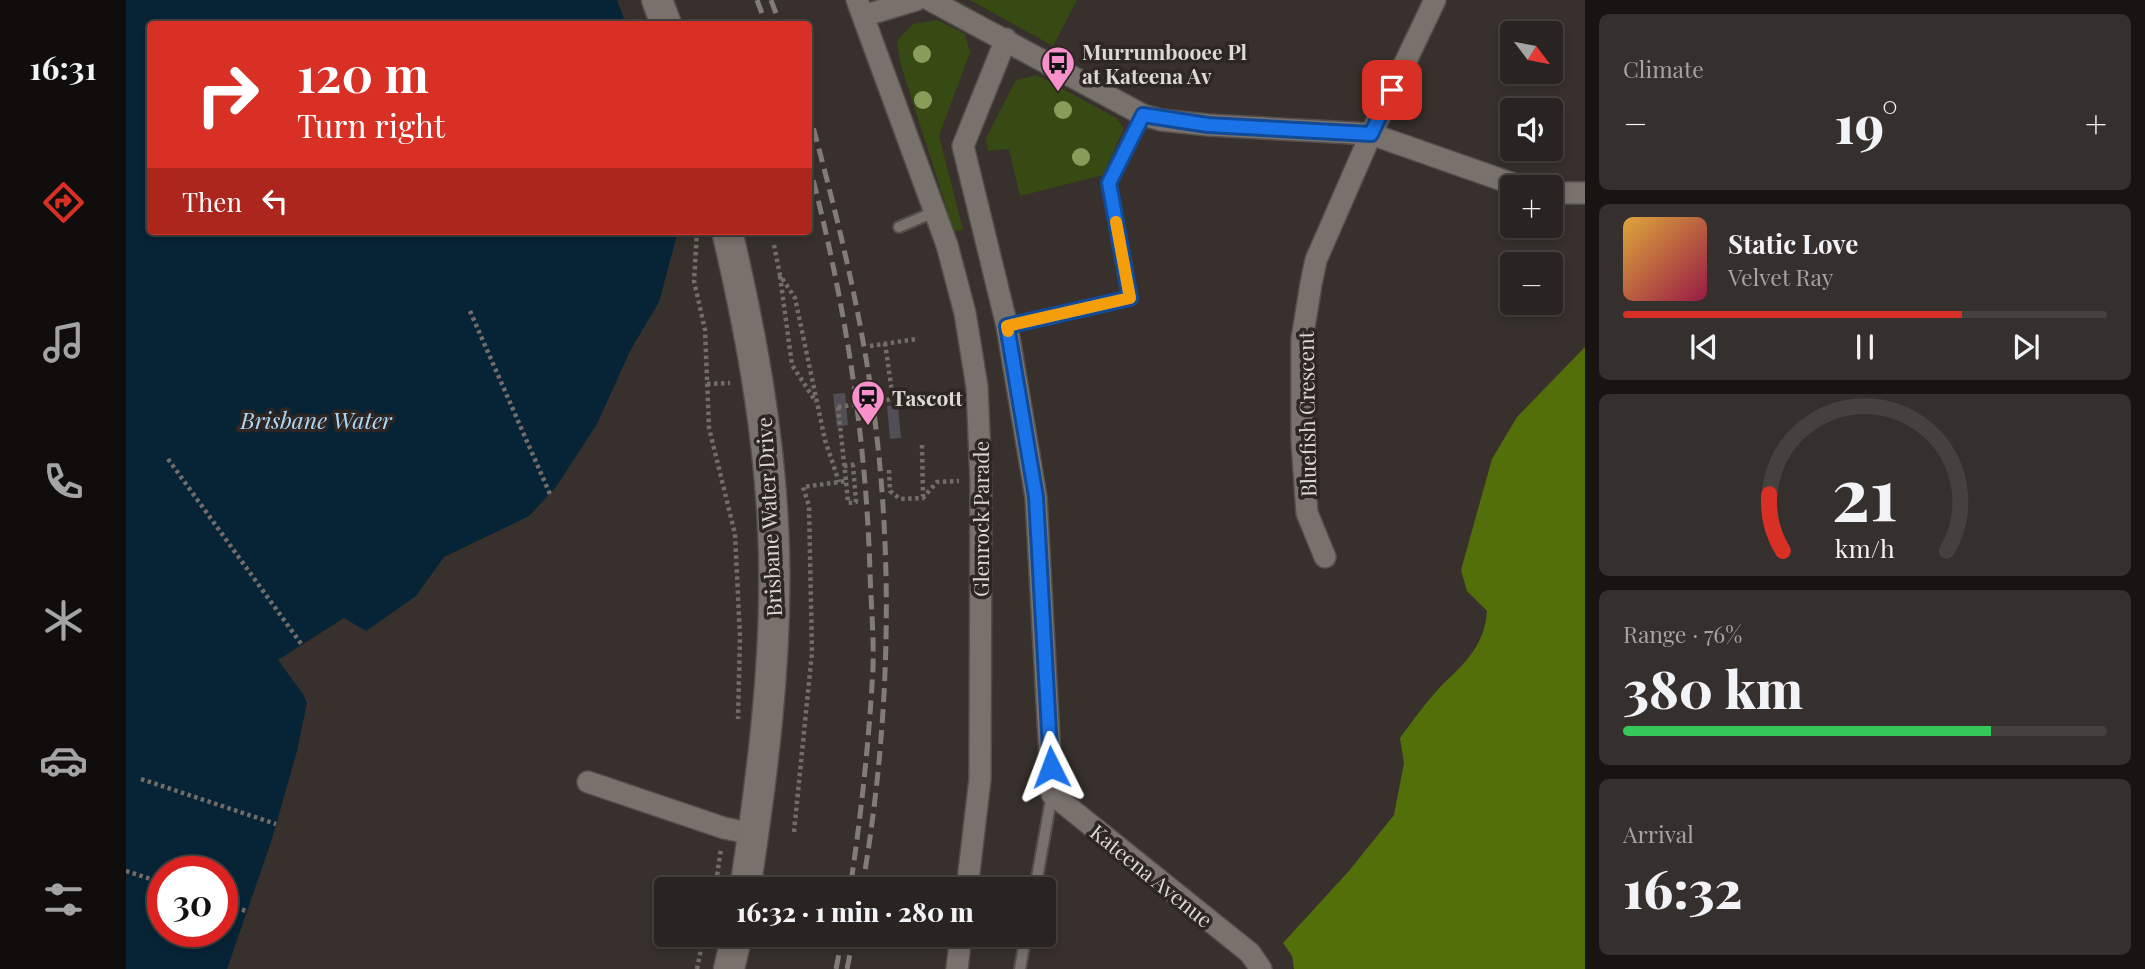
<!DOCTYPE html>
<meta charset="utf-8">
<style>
:root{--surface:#292421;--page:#35302e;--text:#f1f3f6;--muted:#a5a4a5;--line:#45413f;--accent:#d93025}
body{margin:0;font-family:"Playfair Display",serif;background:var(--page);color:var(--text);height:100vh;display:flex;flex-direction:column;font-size:26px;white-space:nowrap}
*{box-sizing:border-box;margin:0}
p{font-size:23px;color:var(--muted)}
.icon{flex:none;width:38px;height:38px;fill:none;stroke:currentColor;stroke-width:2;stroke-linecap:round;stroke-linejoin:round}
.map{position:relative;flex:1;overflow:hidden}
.drawer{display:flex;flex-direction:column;gap:14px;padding:14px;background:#171412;width:560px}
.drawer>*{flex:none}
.top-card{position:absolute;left:21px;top:21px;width:665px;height:214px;border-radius:7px;box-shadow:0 4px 10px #0003,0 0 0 2px var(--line);background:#d93025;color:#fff;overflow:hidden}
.needle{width:46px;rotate:122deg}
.fabs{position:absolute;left:1374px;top:21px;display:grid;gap:14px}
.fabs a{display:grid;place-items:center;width:63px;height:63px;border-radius:7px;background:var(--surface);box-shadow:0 4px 10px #0003,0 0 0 2px var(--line);font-size:35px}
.speed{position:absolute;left:21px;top:856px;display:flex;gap:14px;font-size:35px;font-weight:700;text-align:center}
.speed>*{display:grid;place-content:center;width:91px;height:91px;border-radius:50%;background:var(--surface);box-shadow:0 4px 10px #0003,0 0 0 2px var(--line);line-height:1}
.speed .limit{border:10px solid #d22;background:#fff;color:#111}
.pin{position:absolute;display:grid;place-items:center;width:60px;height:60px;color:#fff;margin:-30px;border-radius:14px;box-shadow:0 4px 10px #0006}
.me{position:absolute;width:77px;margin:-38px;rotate:357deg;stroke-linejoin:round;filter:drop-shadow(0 0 5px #0008)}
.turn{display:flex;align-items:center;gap:24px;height:147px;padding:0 35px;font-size:32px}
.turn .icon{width:91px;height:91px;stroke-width:2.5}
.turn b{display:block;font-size:49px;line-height:60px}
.then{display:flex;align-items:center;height:66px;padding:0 35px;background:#0003;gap:14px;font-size:26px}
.big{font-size:52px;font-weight:800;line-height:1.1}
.drawer .tile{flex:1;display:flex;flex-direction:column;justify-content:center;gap:10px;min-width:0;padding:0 24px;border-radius:10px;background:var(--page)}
.drawer .dial{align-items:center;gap:0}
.dial svg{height:182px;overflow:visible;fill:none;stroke:var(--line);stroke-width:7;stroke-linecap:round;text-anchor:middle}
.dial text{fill:var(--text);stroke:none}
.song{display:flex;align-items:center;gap:21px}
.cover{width:84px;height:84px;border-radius:10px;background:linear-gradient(135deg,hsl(40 70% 55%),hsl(340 70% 35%))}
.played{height:7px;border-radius:4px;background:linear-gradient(90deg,var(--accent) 70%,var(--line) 70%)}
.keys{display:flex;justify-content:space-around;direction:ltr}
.heat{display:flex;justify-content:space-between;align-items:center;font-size:38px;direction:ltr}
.charge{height:10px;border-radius:5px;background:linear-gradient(90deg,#34c759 76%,var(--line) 0)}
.trip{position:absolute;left:528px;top:877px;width:402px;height:70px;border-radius:7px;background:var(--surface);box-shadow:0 4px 10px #0003,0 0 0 2px var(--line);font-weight:800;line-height:70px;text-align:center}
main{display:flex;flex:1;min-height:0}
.tab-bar{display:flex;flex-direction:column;width:126px;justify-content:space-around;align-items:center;background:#100e0d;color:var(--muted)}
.tab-bar .icon{width:49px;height:49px}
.tab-bar .active{color:var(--accent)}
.tab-bar b{font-size:32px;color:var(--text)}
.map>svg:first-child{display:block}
.green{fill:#384a13}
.forest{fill:#536f0a}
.water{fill:#062436;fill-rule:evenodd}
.building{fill:#524e55}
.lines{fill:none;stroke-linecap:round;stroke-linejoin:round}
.lane-casing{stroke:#534e4a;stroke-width:14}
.street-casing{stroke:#534e4a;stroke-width:24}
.secondary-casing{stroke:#534e4a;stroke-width:33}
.path{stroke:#736d69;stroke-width:4.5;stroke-dasharray:3.5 3.5;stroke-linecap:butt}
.lane{stroke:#79716c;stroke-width:10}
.street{stroke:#79716c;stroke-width:21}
.secondary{stroke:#79716c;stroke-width:30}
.rail{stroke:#817c78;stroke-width:5;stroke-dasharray:14 7;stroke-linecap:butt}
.path-bridge{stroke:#736d69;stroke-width:4.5;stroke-dasharray:3.5 3.5;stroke-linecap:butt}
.tree{fill:#889d5a}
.route-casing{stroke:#114b97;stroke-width:18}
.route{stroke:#1a73e8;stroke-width:12}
.slow{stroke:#f59e0b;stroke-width:12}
.labels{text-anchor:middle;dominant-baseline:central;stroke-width:7;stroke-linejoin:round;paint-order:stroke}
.poi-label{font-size:21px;font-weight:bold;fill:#dcd8d5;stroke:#2d2622;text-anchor:start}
.street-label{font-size:21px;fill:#dcd8d5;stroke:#2d2622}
.water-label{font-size:23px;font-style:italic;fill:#add7f6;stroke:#2d2622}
</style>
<main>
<nav class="tab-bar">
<b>16:31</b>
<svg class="icon active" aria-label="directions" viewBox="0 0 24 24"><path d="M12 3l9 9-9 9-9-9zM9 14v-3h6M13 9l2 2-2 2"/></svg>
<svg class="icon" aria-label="music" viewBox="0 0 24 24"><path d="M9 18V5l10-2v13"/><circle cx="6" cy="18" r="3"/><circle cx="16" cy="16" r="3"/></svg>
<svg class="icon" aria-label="phone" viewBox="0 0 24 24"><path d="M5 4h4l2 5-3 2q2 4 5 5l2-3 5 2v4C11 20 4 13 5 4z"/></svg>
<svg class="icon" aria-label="climate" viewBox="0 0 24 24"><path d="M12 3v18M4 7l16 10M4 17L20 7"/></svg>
<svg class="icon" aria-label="car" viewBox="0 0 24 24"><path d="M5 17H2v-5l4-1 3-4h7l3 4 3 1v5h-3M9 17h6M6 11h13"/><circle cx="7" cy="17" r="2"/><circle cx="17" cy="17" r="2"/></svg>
<svg class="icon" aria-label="filters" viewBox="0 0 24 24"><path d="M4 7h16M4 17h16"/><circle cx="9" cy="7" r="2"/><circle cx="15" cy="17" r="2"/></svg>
</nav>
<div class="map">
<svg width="1459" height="969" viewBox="0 0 1459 969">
<rect width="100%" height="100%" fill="#37302c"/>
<!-- green -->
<path class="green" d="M844 0H951L927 46Z
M811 20 839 34 844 52 813 136 837 230 828 231 774 62 771 41 787 24Z
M911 75 990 118 998 128 977 175 894 196 883 149 862 151 860 138 890 80Z"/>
<!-- forest -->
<path class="forest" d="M1459 347V969H1168L1166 956 1157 943 1222 872 1268 815 1278 763 1274 738C1287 720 1301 701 1316 685 1339 663 1359 645 1361 611L1341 591 1335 570 1366 459 1391 417Z"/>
<!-- water -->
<path class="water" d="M0 0H491L500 24H24V231H552L533 302 504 351 471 424 430 487 403 516 318 557 290 596 240 631 218 618 152 660 177 694 181 703 171 751 146 839 101 969H0ZM37 872H96V931H37Z"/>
<!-- building -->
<path class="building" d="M719 393 722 425 711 427 707 394Z
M772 405 775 438 764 439 761 406Z"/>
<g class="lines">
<!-- lane casing -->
<g class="lane-casing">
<path id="lane" d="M773 227 811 211
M881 326 1004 298 983 182 1017 115
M909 889 926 794
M894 969 900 934"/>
</g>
<!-- street casing -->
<g class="street-casing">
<path id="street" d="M731 0 821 245 839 313 851 387 855 480 854 779 841 889
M804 0 1017 115 1035 120 1082 125 1245 134 1396 187
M737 16 790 0
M880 39 837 146 881 326 910 497 926 794 1124 953 1135 969
M1424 193H1459
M1199 557 1181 513 1176 441V339L1185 284 1190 260 1245 134 1309 0
M462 782 598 828 627 834
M831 969 835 934"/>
</g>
<!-- secondary casing -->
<g class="secondary-casing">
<path id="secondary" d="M531 0 540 24
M601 231C626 337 645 442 648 551 651 663 636 778 619 889
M603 969 611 934"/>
</g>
<!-- path -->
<path class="path" d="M571 231 568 281 579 330 583 428 609 534 614 637 612 719
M648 245 654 275 669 298 699 440 713 482
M654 276 666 365 690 402
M344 311 424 494
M759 343 767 399
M744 346 791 339
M581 384 604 383
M712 407 720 481
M796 445 797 496
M42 459 176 645
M718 466 732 464
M763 470 764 491 774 499 797 498 811 482 833 481
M15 779 150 824
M668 832 686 652 683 506 677 487 720 481 722 503 730 502 727 465
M0 871 37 883
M589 889 595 849
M96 903 120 911
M571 969 578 934"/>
<!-- lane -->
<use href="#lane" class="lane"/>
<!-- street -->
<use href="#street" class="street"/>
<!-- secondary -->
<use href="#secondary" class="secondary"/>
<!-- rail -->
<path class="rail" d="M631 0 640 24
M645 0 654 24
M682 108C706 197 729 286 743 377 769 547 765 720 736 889
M682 160C718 296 740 433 744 573 745 604 748 637 747 668 743 742 735 816 724 889
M710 969 717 934
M721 969 728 934"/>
<!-- path-bridge -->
<path class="path-bridge" d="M712 407 767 399"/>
</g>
<!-- trees -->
<g class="tree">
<circle cx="796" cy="54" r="9"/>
<circle cx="797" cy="100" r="9"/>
<circle cx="937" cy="110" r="9"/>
<circle cx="955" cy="157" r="9"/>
</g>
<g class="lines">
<!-- route casing -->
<g class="route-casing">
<path id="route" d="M925 767 910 497 881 326 1004 298 983 183 1017 115 1082 125 1245 134 1266 90"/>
</g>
<!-- route -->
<use href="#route" class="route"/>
<!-- slow -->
<path class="slow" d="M882 331 881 326 1004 298 990 222"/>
</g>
<!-- icons -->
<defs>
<g id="bus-pin" transform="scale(1.75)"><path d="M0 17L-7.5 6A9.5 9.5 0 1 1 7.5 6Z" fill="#f890cc" stroke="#2d2622"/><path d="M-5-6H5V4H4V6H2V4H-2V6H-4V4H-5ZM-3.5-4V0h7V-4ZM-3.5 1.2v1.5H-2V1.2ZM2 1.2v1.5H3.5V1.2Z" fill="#111"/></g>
<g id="station-pin" transform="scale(1.75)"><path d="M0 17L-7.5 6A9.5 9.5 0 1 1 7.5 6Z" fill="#f890cc" stroke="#2d2622"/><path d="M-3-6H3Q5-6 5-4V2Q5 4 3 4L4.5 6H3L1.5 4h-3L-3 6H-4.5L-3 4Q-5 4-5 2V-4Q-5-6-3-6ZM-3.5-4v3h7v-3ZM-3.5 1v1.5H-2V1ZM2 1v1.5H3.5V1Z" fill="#111"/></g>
</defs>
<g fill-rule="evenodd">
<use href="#bus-pin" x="932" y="63"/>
<use href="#station-pin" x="742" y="397"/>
</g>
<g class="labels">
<!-- poi labels -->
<g class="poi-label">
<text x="956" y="51">Murrumbooee Pl<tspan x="956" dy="24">at Kateena Av</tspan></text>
<text x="766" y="397">Tascott</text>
</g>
<!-- street labels -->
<g class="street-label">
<text transform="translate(1180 414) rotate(-91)">Bluefish Crescent</text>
<text transform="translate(642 517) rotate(-93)">Brisbane Water Drive</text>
<text transform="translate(854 519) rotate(-90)">Glenrock Parade</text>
<text transform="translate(1026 875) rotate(39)">Kateena Avenue</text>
</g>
<!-- water labels -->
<g class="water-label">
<text x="190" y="419">Brisbane Water</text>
</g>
</g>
</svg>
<div class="fabs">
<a><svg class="needle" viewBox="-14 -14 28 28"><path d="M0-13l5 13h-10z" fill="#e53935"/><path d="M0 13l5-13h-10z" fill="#a5a4a5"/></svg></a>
<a><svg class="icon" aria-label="sound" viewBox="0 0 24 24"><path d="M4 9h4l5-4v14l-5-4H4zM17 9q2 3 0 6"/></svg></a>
<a>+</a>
<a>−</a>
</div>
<div class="speed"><div class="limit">30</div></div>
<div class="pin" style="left:1266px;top:90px;background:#d93025"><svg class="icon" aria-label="arrive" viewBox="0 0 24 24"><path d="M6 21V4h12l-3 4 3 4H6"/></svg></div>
<svg class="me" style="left:925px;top:767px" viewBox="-20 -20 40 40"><path d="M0-17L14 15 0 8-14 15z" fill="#1a73e8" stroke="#fff" stroke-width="4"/></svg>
<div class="trip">16:32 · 1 min · 280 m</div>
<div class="top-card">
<div class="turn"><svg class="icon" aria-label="right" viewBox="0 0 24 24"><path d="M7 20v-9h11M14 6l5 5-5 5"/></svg><div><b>120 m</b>Turn right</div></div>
<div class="then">Then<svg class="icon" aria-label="left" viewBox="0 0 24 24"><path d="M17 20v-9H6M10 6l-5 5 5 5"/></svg></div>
</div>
</div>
<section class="drawer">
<div class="tile"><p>Climate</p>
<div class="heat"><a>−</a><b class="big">19°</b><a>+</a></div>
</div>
<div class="tile">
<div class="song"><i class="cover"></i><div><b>Static Love</b><p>Velvet Ray</p></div></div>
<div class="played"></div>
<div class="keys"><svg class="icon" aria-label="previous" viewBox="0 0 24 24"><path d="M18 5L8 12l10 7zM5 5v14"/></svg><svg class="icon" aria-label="pause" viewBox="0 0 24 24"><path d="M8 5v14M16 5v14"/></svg><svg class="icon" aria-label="next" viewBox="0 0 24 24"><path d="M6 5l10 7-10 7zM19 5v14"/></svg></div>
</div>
<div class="tile dial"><svg viewBox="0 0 100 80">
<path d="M14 69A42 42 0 1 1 86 69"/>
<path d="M14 69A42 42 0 0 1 8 44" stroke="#d93025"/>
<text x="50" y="56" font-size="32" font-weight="700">21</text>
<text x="50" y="72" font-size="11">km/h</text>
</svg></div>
<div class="tile"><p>Range · 76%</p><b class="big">380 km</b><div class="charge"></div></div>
<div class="tile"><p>Arrival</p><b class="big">16:32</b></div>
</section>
</main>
